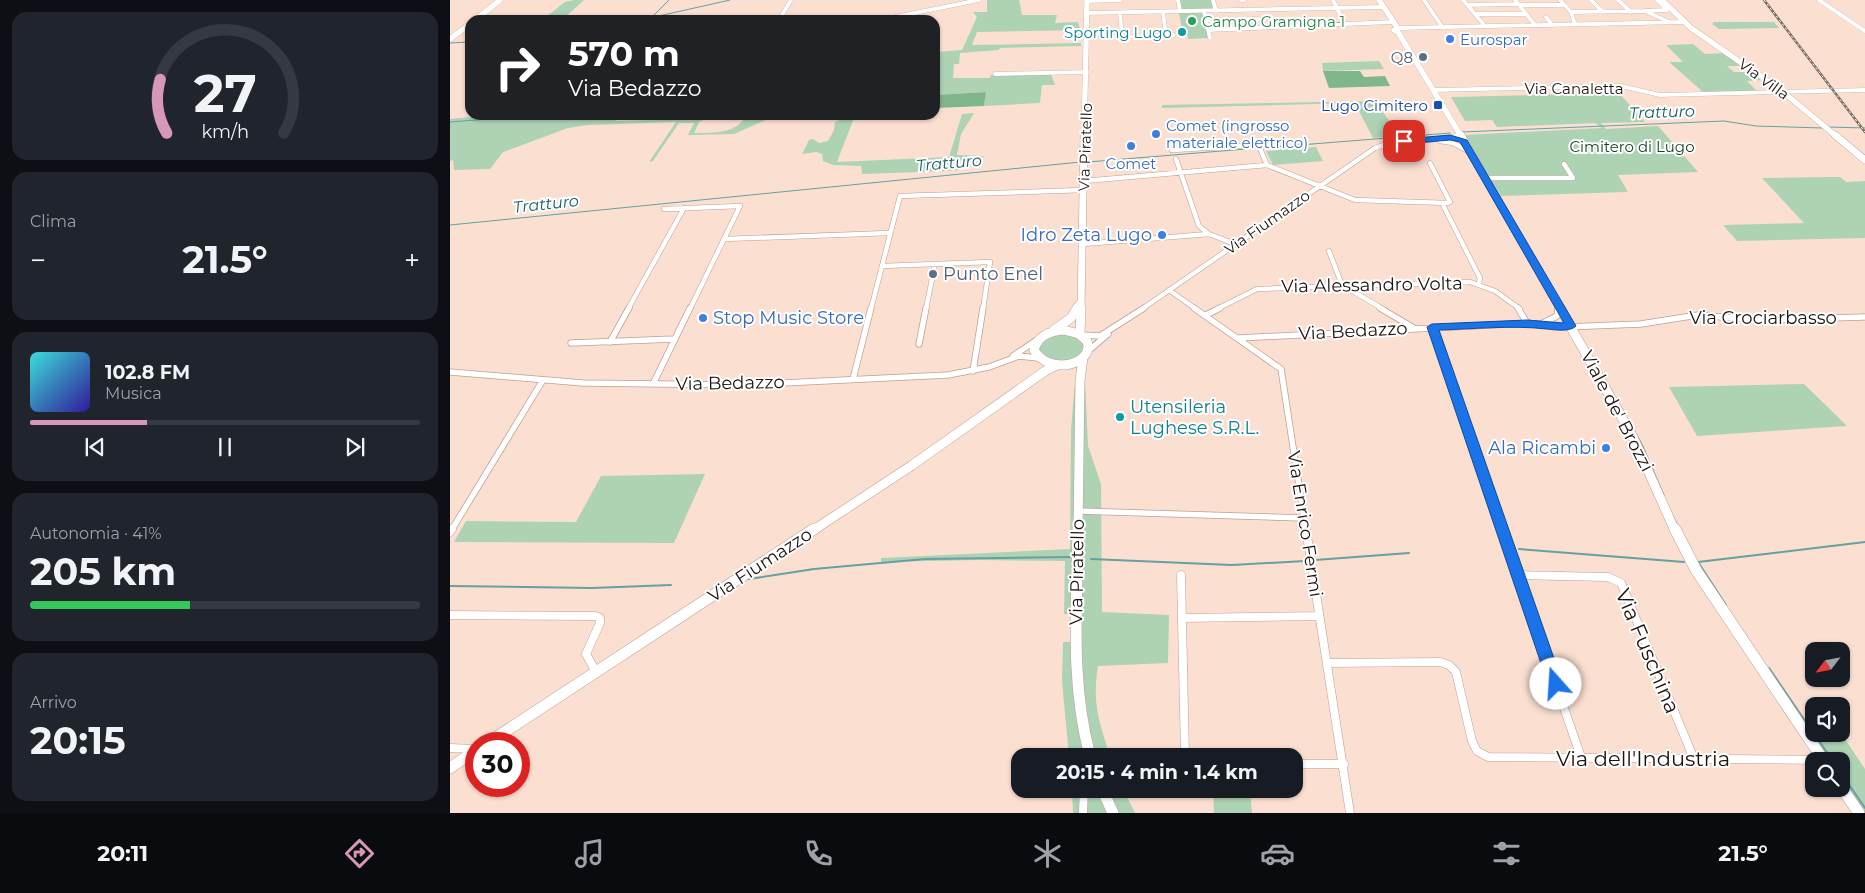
<!DOCTYPE html>
<html lang="it">
<meta charset="utf-8">
<style>
:root{--surface:#171b24;--page:#20242c;--text:#f1f3f6;--muted:#9ea1a6;--line:#363941;--accent:#d598b6}
body{margin:0;font-family:Montserrat,sans-serif;background:var(--page);color:var(--text);height:100vh;display:flex;flex-direction:column;font-size:19px;white-space:nowrap}
*{box-sizing:border-box;margin:0}
p{font-size:16px;color:var(--muted)}
.icon{flex:none;width:28px;height:28px;fill:none;stroke:currentColor;stroke-width:2;stroke-linecap:round;stroke-linejoin:round}
.map{position:relative;flex:1;overflow:hidden}
.panel{display:flex;flex-direction:column;gap:12px;padding:12px;background:#0d0f14;width:450px}
.panel>*{flex:none}
.top-card{position:absolute;left:15px;top:15px;width:475px;height:105px;border-radius:15px;box-shadow:0 1px 4px #0004;background:#202124;color:#fff;overflow:hidden}
.needle{width:32px;rotate:238deg}
.buttons{position:absolute;left:1355px;top:642px;display:grid;gap:10px}
.buttons a{display:grid;place-items:center;width:45px;height:45px;border-radius:10px;background:var(--surface);box-shadow:0 1px 4px #0004;font-size:25px}
.speed{position:absolute;left:15px;top:732px;display:flex;gap:10px;font-size:25px;font-weight:700;text-align:center}
.speed>*{display:grid;place-content:center;width:65px;height:65px;border-radius:50%;background:var(--surface);box-shadow:0 1px 4px #0004;line-height:1}
.speed .limit{border:8px solid #d22;background:#fff;color:#111}
.pin{position:absolute;display:grid;place-items:center;width:42px;height:42px;color:#fff;margin:-21px;border-radius:10px;box-shadow:0 2px 8px #0006}
.me{position:absolute;width:55px;margin:-28px;rotate:341deg;stroke-linejoin:round;filter:drop-shadow(0 0 4px #0008)}
.turn{display:flex;align-items:center;gap:18px;height:105px;padding:0 20px;font-size:22px}
.turn .icon{width:65px;height:65px;stroke-width:2.5}
.turn b{display:block;font-size:35px;line-height:42px}
.big{font-size:38px;font-weight:700;line-height:1.1}
.panel .card{flex:1;display:flex;flex-direction:column;justify-content:center;gap:8px;min-width:0;padding:0 18px;border-radius:15px;background:var(--page)}
.panel .dial{align-items:center;gap:0}
.dial svg{height:130px;overflow:visible;fill:none;stroke:var(--line);stroke-width:7;stroke-linecap:round;text-anchor:middle}
.dial text{fill:var(--text);stroke:none}
.song{display:flex;align-items:center;gap:15px}
.cover{width:60px;height:60px;border-radius:8px;background:linear-gradient(135deg,hsl(180 70% 55%),hsl(250 70% 35%))}
.played{height:5px;border-radius:2px;background:linear-gradient(90deg,var(--accent) 30%,var(--line) 30%)}
.keys{display:flex;justify-content:space-around;direction:ltr}
.heat{display:flex;justify-content:space-between;align-items:center;font-size:28px;direction:ltr}
.charge{height:8px;border-radius:4px;background:linear-gradient(90deg,#34c759 41%,var(--line) 0)}
.trip{position:absolute;left:561px;top:748px;width:292px;height:50px;border-radius:15px;background:var(--surface);box-shadow:0 1px 4px #0004;font-weight:700;line-height:50px;text-align:center}
.menu{display:flex;height:80px;justify-content:space-around;align-items:center;background:#090b0e;color:var(--muted)}
.menu .icon{width:35px;height:35px}
.menu .active{color:var(--accent)}
.menu b{font-size:22px;color:var(--text)}
main{display:flex;flex:1;min-height:0}
.map>svg:first-child{display:block}
.green{fill:#aed2b4}
.forest{fill:#7fb78b}
.lines{fill:none;stroke-linecap:round;stroke-linejoin:round}
.stream-far1{stroke:#65a0a2;stroke-width:1}
.stream{stroke:#65a0a2;stroke-width:2}
.street-far3-casing{stroke:#be9f8f;stroke-width:4.5}
.street-far2-casing{stroke:#be9f8f;stroke-width:5.5}
.street-far1-casing{stroke:#be9f8f;stroke-width:7}
.street-casing{stroke:#be9f8f;stroke-width:9}
.secondary-far3-casing{stroke:#be9f8f;stroke-width:6}
.secondary-far2-casing{stroke:#be9f8f;stroke-width:8}
.secondary-far1-casing{stroke:#be9f8f;stroke-width:10}
.secondary-casing{stroke:#be9f8f;stroke-width:12}
.primary-far3-casing{stroke:#be9f8f;stroke-width:6}
.primary-far2-casing{stroke:#be9f8f;stroke-width:8}
.primary-far1-casing{stroke:#be9f8f;stroke-width:10}
.primary-casing{stroke:#be9f8f;stroke-width:12}
.street-far3{stroke:#fff;stroke-width:4}
.street-far2{stroke:#fff;stroke-width:4.5}
.street-far1{stroke:#fff;stroke-width:5.5}
.street{stroke:#fff;stroke-width:8}
.secondary-far3{stroke:#fff;stroke-width:5.5}
.secondary-far2{stroke:#fff;stroke-width:7}
.secondary-far1{stroke:#fff;stroke-width:9}
.secondary{stroke:#fff;stroke-width:11}
.primary-far3{stroke:#fff;stroke-width:5.5}
.primary-far2{stroke:#fff;stroke-width:7}
.primary-far1{stroke:#fff;stroke-width:9}
.primary{stroke:#fff;stroke-width:11}
.rail-casing{stroke:#79685e;stroke-width:2.5}
.rail{stroke:#fff;stroke-width:1;stroke-dasharray:2.5;stroke-linecap:butt}
.route{fill:#1a73e8;stroke:#114b97}
.leisure-dot{fill:#2e9e5b;stroke:#fff;stroke-width:2}
.culture-dot{fill:#0f9aa8;stroke:#fff;stroke-width:2}
.shop-dot{fill:#3f7fe0;stroke:#fff;stroke-width:2}
.service-dot{fill:#5c6f8a;stroke:#fff;stroke-width:2}
.transit-dot{fill:#1a4fb4;stroke:#fff;stroke-width:2}
.labels{text-anchor:middle;dominant-baseline:central;stroke-width:4;stroke-linejoin:round;paint-order:stroke}
.far-leisure-label{font-size:15px;fill:#27864d;stroke:#fff;text-anchor:start}
.far-culture-label{font-size:15px;fill:#0d838f;stroke:#fff;text-anchor:end}
.far-shop-label{font-size:15px;fill:#366cbe;stroke:#fff;text-anchor:start}
.far-service-label{font-size:15px;fill:#4e5e75;stroke:#fff;text-anchor:end}
.far-street-label{font-size:15px;fill:#1d120c;stroke:#fff}
.far-transit-label{font-size:15px;fill:#164399;stroke:#fff;text-anchor:end}
.far-park-label{font-size:15px;fill:#143e20;stroke:#fff}
.far-water-label{font-size:16px;font-style:italic;fill:#156064;stroke:#fff}
.shop-label{font-size:18px;fill:#366cbe;stroke:#fff;text-anchor:end}
.service-label{font-size:18px;fill:#4e5e75;stroke:#fff;text-anchor:start}
.street-label{font-size:18px;fill:#1d120c;stroke:#fff}
.culture-label{font-size:18px;fill:#0d838f;stroke:#fff;text-anchor:start}
.near-street-label{font-size:21px;fill:#1d120c;stroke:#fff}
</style>
<main>
<section class="panel">
<div class="card dial"><svg viewBox="0 0 100 80">
<path d="M14 69A42 42 0 1 1 86 69"/>
<path d="M14 69A42 42 0 0 1 10 36" stroke="#d598b6"/>
<text x="50" y="56" font-size="32" font-weight="700">27</text>
<text x="50" y="72" font-size="11">km/h</text>
</svg></div>
<div class="card"><p>Clima</p>
<div class="heat"><a>−</a><b class="big">21.5°</b><a>+</a></div>
</div>
<div class="card">
<div class="song"><i class="cover"></i><div><b>102.8 FM</b><p>Musica</p></div></div>
<div class="played"></div>
<div class="keys"><svg class="icon" aria-label="previous" viewBox="0 0 24 24"><path d="M18 5L8 12l10 7zM5 5v14"/></svg><svg class="icon" aria-label="pause" viewBox="0 0 24 24"><path d="M8 5v14M16 5v14"/></svg><svg class="icon" aria-label="next" viewBox="0 0 24 24"><path d="M6 5l10 7-10 7zM19 5v14"/></svg></div>
</div>
<div class="card"><p>Autonomia · 41%</p><b class="big">205 km</b><div class="charge"></div></div>
<div class="card"><p>Arrivo</p><b class="big">20:15</b></div>
</section>
<div class="map">
<svg width="1415" height="813" viewBox="0 0 1415 813">
<rect width="100%" height="100%" fill="#fbe0d2"/>
<!-- green -->
<path class="green" d="M124 0H134L112 20H92L115 2Z
M537 0H569L572 15H607L605 23 628 22 630 30 527 32 522 45 631 43V46L550 48 549 50 510 53 509 64H504L503 78H540L541 75 601 74 605 85H592L590 103 534 106 536 92 485 95V52L512 50 527 17 523 12H537Z
M730 0H761L763 9H732Z
M752 12 759 38 738 39 736 29H732L729 13Z
M1264 22H1324L1329 28 1269 29 1262 24Z
M1243 44 1255 54 1274 53 1294 66H1277L1284 72H1301L1313 80 1297 81 1307 91 1253 92 1219 62H1233L1216 45Z
M929 61 934 69 873 71 872 63Z
M1169 93 1195 122 1151 123 1156 129 1208 126 1248 172 1168 175 1178 192 1051 196 1014 135 1152 128 1145 123 1047 127 1042 120 1015 121 1001 97Z
M925 101 940 122 958 121 967 135 923 138 905 103 712 108V105Z
M524 113 511 134 507 155 534 156 532 158 505 161 500 166H510L509 170 496 171 412 174 411 166 383 165 373 161 372 154 366 152 352 154 359 140 363 139 369 143 378 141 384 130 385 122 390 120 384 116 318 119 284 134 238 135 244 123H229L203 161 199 162 226 122 138 125 118 128 53 152 40 169 4 170 3 160 0 161V119L41 115H222L170 116 165 121 255 119 249 122 244 133C262 133 288 134 296 115H405L387 162 499 157 512 114Z
M866 147 873 161 823 165 816 151Z
M1381 177H1390L1396 182 1415 181V238L1287 241 1273 225 1354 223 1312 178Z
M625 334 635 344 630 357 611 363 589 355 588 346 599 335Z
M635 379 638 446 651 484 652 612 719 615 718 663 648 666C642 704 649 721 660 756H619L612 681 613 642H620V615L614 614 615 561 528 560 431 562V558L620 549 621 430 625 380Z
M1354 384 1397 426 1247 436 1219 387Z
M255 474 224 543 4 542 16 521 126 522 151 476Z
M1362 729 1364 734 1391 733 1415 769V813H1402L1391 789V761H1368L1349 732Z
M622 789H673L685 813H623Z
M763 789H800L802 813H764Z"/>
<!-- forest -->
<path class="forest" d="M873 71H910L914 77 935 76 940 86 879 88Z
M536 92 534 106 485 108V95Z"/>
<g class="lines">
<!-- stream-far1 -->
<path class="stream-far1" d="M202 17 219 0
M191 20 280 0
M423 20 429 19
M0 43 20 42
M0 122 38 119 50 115
M1378 127 1415 128
M1012 132 1274 121 1306 126 1372 128
M812 148 1000 133
M638 162 808 148
M0 225 631 162
M1140 352 1192 444 1214 495
M1220 510 1227 524"/>
<!-- stream -->
<path class="stream" d="M1069 549 1234 562
M641 559 782 565 855 561
M865 560 959 553
M1248 562 1276 605
M1248 562 1415 542
M299 579 364 569 475 559 621 557
M0 586 142 588 221 585
M1319 668 1364 734
M1364 734 1383 761
M1391 773 1415 808"/>
<!-- street-far3 casing -->
<g class="street-far3-casing">
<path id="street-far3" d="M728 0 730 11
M763 0 766 11
M791 0H794
M883 0 895 24
M974 0 993 28
M1013 0 1035 26
M1065 0 1085 25
M1110 0 1121 12 1125 24
M1141 0 1153 12
M1168 0 1181 12
M1369 0 1415 31
M637 1 670 0
M1017 5 1068 4
M1069 5H1114
M754 11 760 38
M1195 11 1217 10 1207 0
M713 12 716 35
M1121 12 1195 11 1219 22
M637 13 933 7
M670 13 672 37 724 35
M1025 14H1076
M1096 17 1102 25
M329 20 341 0
M430 20 529 0
M756 20 809 19
M949 28 1235 22
M758 30 942 22
M545 74 637 72
M983 90 1171 86 1210 95 1415 90
M1006 136 1009 135"/>
</g>
<!-- street-far2 casing -->
<g class="street-far2-casing">
<path id="street-far2" d="M990 141 1003 143 1020 152
M722 150 806 145 809 146 817 165
M726 159 749 226 759 234 785 244
M1035 178H1123L1114 164
M634 181 817 165 905 200 998 203 1000 202 980 163
M993 205 1030 278 1029 283
M214 209 290 206 240 309
M274 239 440 233
M633 244 759 234
M879 251 892 285 933 309
M432 266 540 262 533 309
M719 290 746 309
M178 309 234 208
M421 309 450 196 634 190
M476 309 485 264
M692 309 925 148 940 143 1000 138 1009 135
M767 309 807 289 1020 282 1045 291 1070 309
M1108 309V307"/>
</g>
<!-- street-far1 casing -->
<g class="street-far1-casing">
<path id="street-far1" d="M744 308 831 369 856 531
M930 308 964 328
M1068 308 1077 323
M756 315 770 308
M1077 323 1115 327 1191 324 1248 315 1308 320 1415 317
M1093 323 1107 316 1108 308
M982 327 1053 531
M632 335 650 336 694 308
M789 338 1079 323
M160 342 179 308
M121 343 225 339
M469 344 476 308
M637 352 658 334
M563 356 587 340
M523 371 533 308
M0 372 133 383 292 385 498 375 539 367 569 356 588 358
M403 379 421 308
M203 384 240 308
M628 511 853 518
M1 531 93 380"/>
</g>
<!-- street casing -->
<g class="street-casing">
<path id="street" d="M856 529 900 813
M1052 529 1131 757
M0 532 2 529
M731 575 735 756
M1068 575 1158 577 1171 583 1244 759
M0 615 145 616 150 618V623L136 654 146 672
M732 618 869 616
M877 663 990 662 999 665 1006 672 1022 741 1027 751 1038 757 1372 760
M0 748 24 749
M845 764H894
M633 813 634 789"/>
</g>
<!-- secondary-far3 casing -->
<g class="secondary-far3-casing">
<path id="secondary-far3" d="M929 0 947 27
M1212 0 1241 28 1332 91 1386 136
M25 20 50 0
M944 30 948 32 1011 136
M0 39 20 24"/>
</g>
<!-- secondary-far2 casing -->
<g class="secondary-far2-casing">
<path id="secondary-far2" d="M1011 135 1110 309
M1385 135 1415 160"/>
</g>
<!-- secondary-far1 casing -->
<g class="secondary-far1-casing">
<path id="secondary-far1" d="M1110 308 1183 437 1225 531
M362 531 461 466 595 371 607 365"/>
</g>
<!-- secondary casing -->
<g class="secondary-casing">
<path id="secondary" d="M1225 529 1246 570 1374 761
M36 744 364 529
M0 768 26 750
M1391 787 1409 813"/>
</g>
<!-- primary-far3 casing -->
<g class="primary-far3-casing">
<path id="primary-far3" d="M634 136 637 0"/>
</g>
<!-- primary-far2 casing -->
<g class="primary-far2-casing">
<path id="primary-far2" d="M626 309 629 304
M631 309 634 135"/>
</g>
<!-- primary-far1 casing -->
<g class="primary-far1-casing">
<path id="primary-far1" d="M604 330 621 318 627 308
M614 330 629 334 637 341C645 365 599 376 584 350 588 335 600 331 614 330Z
M630 334 631 308
M628 531 630 381 633 357"/>
</g>
<!-- primary casing -->
<g class="primary-casing">
<path id="primary" d="M628 529C627 606 620 682 640 756
M652 789 663 813"/>
</g>
<!-- street-far3 -->
<use href="#street-far3" class="street-far3"/>
<!-- street-far2 -->
<use href="#street-far2" class="street-far2"/>
<!-- street-far1 -->
<use href="#street-far1" class="street-far1"/>
<!-- street -->
<use href="#street" class="street"/>
<!-- secondary-far3 -->
<use href="#secondary-far3" class="secondary-far3"/>
<!-- secondary-far2 -->
<use href="#secondary-far2" class="secondary-far2"/>
<!-- secondary-far1 -->
<use href="#secondary-far1" class="secondary-far1"/>
<!-- secondary -->
<use href="#secondary" class="secondary"/>
<!-- primary-far3 -->
<use href="#primary-far3" class="primary-far3"/>
<!-- primary-far2 -->
<use href="#primary-far2" class="primary-far2"/>
<!-- primary-far1 -->
<use href="#primary-far1" class="primary-far1"/>
<!-- primary -->
<use href="#primary" class="primary"/>
<!-- rail casing -->
<g class="rail-casing">
<path id="rail" d="M1314 0 1415 132"/>
</g>
<!-- rail -->
<use href="#rail" class="rail"/>
</g>
<!-- route -->
<path class="route" d="M1000 135 1017 140 1126 326C1120 332 1105 330 1097 329 1061 325 1025 329 989 330L1113 684 1111 689 1106 691 1100 689 1098 684 977 327 982 324 1077 320 1114 323 1010 142 1000 140 954 144 951 141 954 139Z"/>
<!-- markers -->
<circle class="leisure-dot" cx="742" cy="21" r="5"/>
<g class="culture-dot">
<circle cx="732" cy="32" r="5"/>
<circle cx="670" cy="417" r="5"/>
</g>
<g class="shop-dot">
<circle cx="1000" cy="39" r="5"/>
<circle cx="706" cy="134" r="5"/>
<circle cx="681" cy="146" r="5"/>
<circle cx="712" cy="235" r="5"/>
<circle cx="253" cy="318" r="5"/>
<circle cx="1156" cy="448" r="5"/>
</g>
<g class="service-dot">
<circle cx="973" cy="57" r="5"/>
<circle cx="483" cy="274" r="5"/>
</g>
<rect class="transit-dot" x="983" y="100" width="10" height="10" rx="2.5"/>
<g class="labels">
<!-- far-leisure labels -->
<g class="far-leisure-label">
<text x="752" y="21">Campo Gramigna 1</text>
</g>
<!-- far-culture labels -->
<g class="far-culture-label">
<text x="722" y="32">Sporting Lugo</text>
</g>
<!-- far-shop labels -->
<g class="far-shop-label">
<text x="1010" y="39">Eurospar</text>
<text x="716" y="125">Comet (ingrosso<tspan x="716" dy="17">materiale elettrico)</tspan></text>
<text x="681" y="163" text-anchor="middle">Comet</text>
</g>
<!-- far-service labels -->
<g class="far-service-label">
<text x="963" y="57">Q8</text>
</g>
<!-- far-street labels -->
<g class="far-street-label">
<text transform="translate(1314 79) rotate(36)">Via Villa</text>
<text x="1124" y="88">Via Canaletta</text>
<text transform="translate(635 147) rotate(-88)">Via Piratello</text>
<text transform="translate(817 222) rotate(-35)">Via Fiumazzo</text>
</g>
<!-- far-transit labels -->
<g class="far-transit-label">
<text x="978" y="105">Lugo Cimitero</text>
</g>
<!-- far-park labels -->
<g class="far-park-label">
<text x="1182" y="146">Cimitero di Lugo</text>
</g>
<!-- far-water labels -->
<g class="far-water-label">
<text transform="translate(1212 112) rotate(-2)">Tratturo</text>
<text transform="translate(499 163) rotate(-5)">Tratturo</text>
<text transform="translate(96 204) rotate(-6)">Tratturo</text>
</g>
<!-- shop labels -->
<g class="shop-label">
<text x="702" y="235">Idro Zeta Lugo</text>
<text x="263" y="318" text-anchor="start">Stop Music Store</text>
<text x="1146" y="448">Ala Ricambi</text>
</g>
<!-- service labels -->
<g class="service-label">
<text x="493" y="274">Punto Enel</text>
</g>
<!-- street labels -->
<g class="street-label">
<text transform="translate(922 285) rotate(-1)">Via Alessandro Volta</text>
<text x="1313" y="318">Via Crociarbasso</text>
<text transform="translate(903 331) rotate(-3)">Via Bedazzo</text>
<text transform="translate(280 383) rotate(-1)">Via Bedazzo</text>
<text transform="translate(1167 411) rotate(62)">Viale de' Brozzi</text>
<text transform="translate(855 524) rotate(81)">Via Enrico Fermi</text>
<text transform="translate(310 565) rotate(-33)">Via Fiumazzo</text>
<text transform="translate(627 572) rotate(-89)">Via Piratello</text>
</g>
<!-- culture labels -->
<g class="culture-label">
<text x="680" y="407">Utensileria<tspan x="680" dy="21">Lughese S.R.L.</tspan></text>
</g>
<!-- near-street labels -->
<g class="near-street-label">
<text transform="translate(1198 651) rotate(67)">Via Fuschina</text>
<text x="1193" y="758">Via dell'Industria</text>
</g>
</g>
</svg>
<div class="buttons">
<a><svg class="needle" viewBox="-14 -14 28 28"><path d="M0-13l5 13h-10z" fill="#e53935"/><path d="M0 13l5-13h-10z" fill="#9ea1a6"/></svg></a>
<a><svg class="icon" aria-label="sound" viewBox="0 0 24 24"><path d="M4 9h4l5-4v14l-5-4H4zM17 9q2 3 0 6"/></svg></a>
<a><svg class="icon" aria-label="search" viewBox="0 0 24 24"><circle cx="10" cy="10" r="6"/><path d="M15 15l6 6"/></svg></a>
</div>
<div class="speed"><div class="limit">30</div></div>
<div class="pin" style="left:954px;top:141px;background:#d93025"><svg class="icon" aria-label="arrive" viewBox="0 0 24 24"><path d="M6 21V4h12l-3 4 3 4H6"/></svg></div>
<svg class="me" style="left:1106px;top:684px" viewBox="-20 -20 40 40"><circle r="19" fill="#fff"/><path d="M0-13L10 11 0 6-10 11z" fill="#1a73e8"/></svg>
<div class="trip">20:15 · 4 min · 1.4 km</div>
<div class="top-card">
<div class="turn"><svg class="icon" aria-label="right" viewBox="0 0 24 24"><path d="M7 20v-9h11M14 6l5 5-5 5"/></svg><div><b>570 m</b>Via Bedazzo</div></div>
</div>
</div>
</main>
<nav class="menu">
<b>20:11</b>
<svg class="icon active" aria-label="directions" viewBox="0 0 24 24"><path d="M12 3l9 9-9 9-9-9zM9 14v-3h6M13 9l2 2-2 2"/></svg>
<svg class="icon" aria-label="music" viewBox="0 0 24 24"><path d="M9 18V5l10-2v13"/><circle cx="6" cy="18" r="3"/><circle cx="16" cy="16" r="3"/></svg>
<svg class="icon" aria-label="phone" viewBox="0 0 24 24"><path d="M5 4h4l2 5-3 2q2 4 5 5l2-3 5 2v4C11 20 4 13 5 4z"/></svg>
<svg class="icon" aria-label="climate" viewBox="0 0 24 24"><path d="M12 3v18M4 7l16 10M4 17L20 7"/></svg>
<svg class="icon" aria-label="car" viewBox="0 0 24 24"><path d="M5 17H2v-5l4-1 3-4h7l3 4 3 1v5h-3M9 17h6M6 11h13"/><circle cx="7" cy="17" r="2"/><circle cx="17" cy="17" r="2"/></svg>
<svg class="icon" aria-label="filters" viewBox="0 0 24 24"><path d="M4 7h16M4 17h16"/><circle cx="9" cy="7" r="2"/><circle cx="15" cy="17" r="2"/></svg>
<b>21.5°</b>
</nav>
